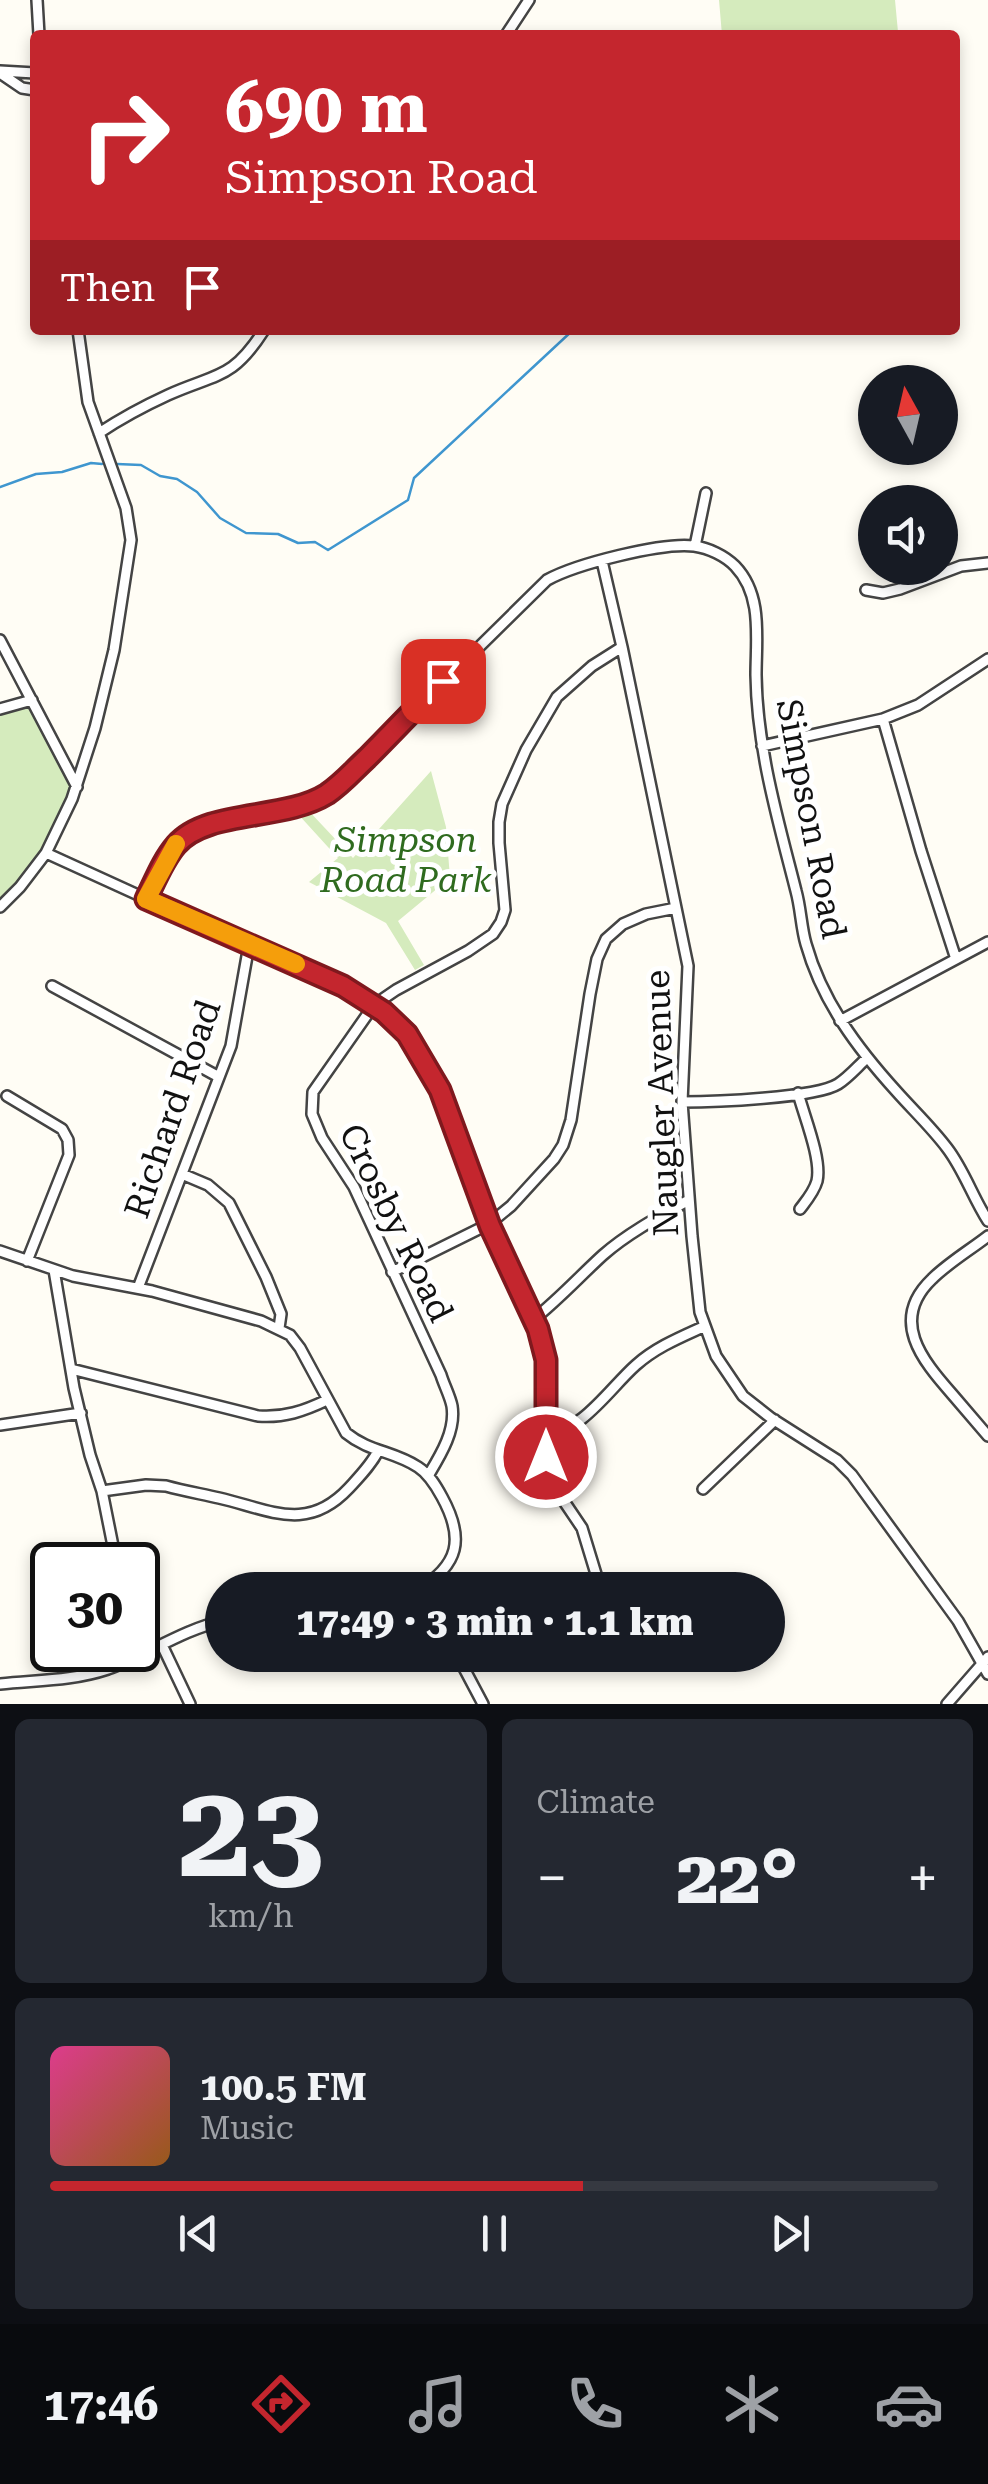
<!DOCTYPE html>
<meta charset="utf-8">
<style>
:root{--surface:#171b24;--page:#242831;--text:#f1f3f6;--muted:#9ea1a6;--line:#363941;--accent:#c4262e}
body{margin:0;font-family:"Roboto Serif",serif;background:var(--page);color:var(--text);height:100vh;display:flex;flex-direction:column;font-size:38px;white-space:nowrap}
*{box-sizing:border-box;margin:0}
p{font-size:32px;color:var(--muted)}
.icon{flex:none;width:55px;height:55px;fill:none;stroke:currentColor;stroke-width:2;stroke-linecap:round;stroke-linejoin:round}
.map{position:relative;height:1704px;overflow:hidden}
.drawer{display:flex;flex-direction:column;gap:15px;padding:15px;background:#0d0f14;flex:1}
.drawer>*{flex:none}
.hud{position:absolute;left:30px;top:30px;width:930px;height:305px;border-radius:10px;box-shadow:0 5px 15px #0003;background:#c4262e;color:#fff;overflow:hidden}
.needle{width:65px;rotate:352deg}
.tools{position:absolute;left:858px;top:365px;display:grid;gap:20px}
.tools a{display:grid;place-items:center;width:100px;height:100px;border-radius:50%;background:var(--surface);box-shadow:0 5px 15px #0003;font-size:50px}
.speed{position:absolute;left:30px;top:1542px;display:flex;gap:20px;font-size:50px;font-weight:700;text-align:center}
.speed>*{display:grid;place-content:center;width:130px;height:130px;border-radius:50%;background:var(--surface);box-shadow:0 5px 15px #0003;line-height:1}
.speed .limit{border:5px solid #111;border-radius:15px;background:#fff;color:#111}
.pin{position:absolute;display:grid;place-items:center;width:85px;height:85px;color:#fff;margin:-42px;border-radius:20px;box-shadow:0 5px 15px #0006}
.me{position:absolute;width:110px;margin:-55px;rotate:0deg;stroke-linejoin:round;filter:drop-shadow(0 0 8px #0008)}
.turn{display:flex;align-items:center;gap:35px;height:210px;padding:0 30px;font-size:45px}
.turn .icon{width:130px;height:130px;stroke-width:2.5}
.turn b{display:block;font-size:70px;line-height:85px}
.then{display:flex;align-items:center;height:95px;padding:0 30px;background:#0003;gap:20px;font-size:38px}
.big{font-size:75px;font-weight:800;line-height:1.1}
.drawer .widget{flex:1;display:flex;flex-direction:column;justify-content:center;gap:15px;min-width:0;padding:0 35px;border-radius:15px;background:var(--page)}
.drawer .dial{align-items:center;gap:0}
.dial b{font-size:130px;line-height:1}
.song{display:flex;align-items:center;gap:30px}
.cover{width:120px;height:120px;border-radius:15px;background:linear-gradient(135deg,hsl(330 70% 55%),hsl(30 70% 35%))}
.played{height:10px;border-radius:5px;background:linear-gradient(90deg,var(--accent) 60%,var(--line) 60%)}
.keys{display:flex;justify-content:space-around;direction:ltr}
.heat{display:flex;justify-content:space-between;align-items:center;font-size:55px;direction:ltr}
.drawer .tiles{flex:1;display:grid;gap:15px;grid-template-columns:1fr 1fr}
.widget:last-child{grid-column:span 2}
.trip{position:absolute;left:205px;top:1572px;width:580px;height:100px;border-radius:50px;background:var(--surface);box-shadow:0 5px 15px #0003;font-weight:800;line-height:100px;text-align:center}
.tabs{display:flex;height:160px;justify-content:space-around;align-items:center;background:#090b0e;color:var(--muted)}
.tabs .icon{width:70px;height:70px}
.tabs .current{color:var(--accent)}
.tabs b{font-size:45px;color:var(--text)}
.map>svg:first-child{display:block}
.green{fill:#d5ebbd}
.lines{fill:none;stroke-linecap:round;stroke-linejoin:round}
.stream{stroke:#3f96cf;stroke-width:2.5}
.minor-casing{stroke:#444;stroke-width:14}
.minor{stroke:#fff;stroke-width:9}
.route-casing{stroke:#7f191e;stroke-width:25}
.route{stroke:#c4262e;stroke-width:18}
.slow{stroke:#f59e0b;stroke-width:18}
.labels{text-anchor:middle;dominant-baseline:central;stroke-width:10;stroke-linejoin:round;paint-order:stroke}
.street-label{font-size:35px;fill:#111;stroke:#fff}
.park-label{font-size:35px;font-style:italic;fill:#2f6b1f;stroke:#fff}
</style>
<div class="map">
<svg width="988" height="1704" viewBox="0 0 988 1704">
<rect width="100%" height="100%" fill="#fffdf5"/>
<!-- green -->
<path class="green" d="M719 0H895L898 32 882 35H722Z
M32 700 77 787 61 826 0 907V709Z
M431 771 446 827 450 878 398 921 424 965 415 970 386 923 309 882 338 858 297 813 308 810 353 858Z"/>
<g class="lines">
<!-- stream -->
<path class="stream" d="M117 464 141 465 160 476 177 479 197 492 220 518 246 533 278 534 298 543 315 542 328 550 408 500 414 478 573 330
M0 487 36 474 62 472 91 463 102 464"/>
<!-- minor casing -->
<g class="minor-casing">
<path id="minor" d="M37 0 39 35
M506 35 529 0
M0 71 35 73
M0 73 22 88 35 90
M99 433C120 419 144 406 168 395 217 373 232 380 264 330
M695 546 706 493
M602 561 622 647 688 966 682 1102 692 1236 700 1312 716 1356 743 1396 771 1418 837 1460 852 1475 958 1621 988 1674
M866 590 883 593 900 589 961 566 988 563
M0 640 77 787
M0 709 32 700
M883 719 921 851 956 959
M762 746 883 719 918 705 988 659
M46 853 239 941 328 978 374 1005 396 1022 407 1034 440 1090 490 1226 538 1329 546 1360 545 1441 549 1473 555 1488 582 1528 596 1574
M146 899C155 881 163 860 176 845 203 814 262 819 299 806 315 801 327 793 340 784L547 580C576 564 662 542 694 546 709 548 725 556 735 566 763 595 756 638 756 675 757 749 778 820 796 891 801 909 801 927 806 944 822 1001 857 1048 897 1092 913 1110 932 1128 947 1148 964 1170 973 1198 988 1221
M0 907 20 887 46 853 72 799 95 728 114 650 131 540 126 508 88 402 78 330
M52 986 219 1077
M840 1021 988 942
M798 1093C804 1116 822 1159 817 1181 814 1192 806 1201 800 1209
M7 1096 62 1129 68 1140 69 1155 27 1261
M682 1102C712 1102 816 1098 838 1084 849 1077 858 1066 867 1058
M182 1174 208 1185 229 1203 266 1277 281 1314 279 1328
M988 1236C970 1250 948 1263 932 1279 889 1320 922 1360 952 1394 964 1408 976 1422 988 1436
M0 1251 73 1276 152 1291 261 1321 290 1335 300 1348 346 1433C369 1452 394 1451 418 1467 429 1474 436 1486 442 1497 465 1539 459 1565 418 1590
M54 1270 74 1388 90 1455 102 1491 116 1561
M392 1272 489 1224 511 1206 554 1159 563 1145 571 1120 590 994 597 959 606 939 623 924 646 914 676 908
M138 1288 231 1046 249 945
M534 1319C559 1299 580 1276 603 1255 628 1233 660 1216 689 1200
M71 1369 258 1416C284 1418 304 1411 327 1400
M0 1425 81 1413
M545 1435C582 1432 610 1388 636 1365 656 1347 681 1337 705 1326
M428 1476C440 1456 456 1431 452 1406 450 1396 444 1385 441 1375L354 1187 322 1138 312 1114 313 1092 374 1005 396 990 468 951 493 934 501 922 505 910 499 843V822L502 804 526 750 557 697 592 666 622 647
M703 1489 775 1420
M102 1491 146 1485 166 1486C184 1491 202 1494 219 1498 271 1510 307 1533 349 1488 360 1476 371 1465 378 1451
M162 1645 190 1704
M457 1655 483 1704
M0 1684C37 1680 72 1681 108 1669 147 1655 182 1630 222 1621
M947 1704 988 1657"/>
</g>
<!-- minor -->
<use href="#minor" class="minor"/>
</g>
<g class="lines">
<!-- route casing -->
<g class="route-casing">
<path id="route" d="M443 681C417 706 392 733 367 758 354 770 342 784 327 794 284 821 207 809 176 845 163 860 155 881 146 899L343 986 384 1012 407 1034 440 1090 490 1226 538 1329 546 1360V1457"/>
</g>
<!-- route -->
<use href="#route" class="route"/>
<!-- slow -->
<path class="slow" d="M176 844 146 899 296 964"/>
</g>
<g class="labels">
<!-- street labels -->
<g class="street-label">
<text transform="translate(811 819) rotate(79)">Simpson Road</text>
<text transform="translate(662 1103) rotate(-92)">Naugler Avenue</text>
<text transform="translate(173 1109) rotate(-71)">Richard Road</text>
<text transform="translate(396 1223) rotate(64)">Crosby Road</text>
</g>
<!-- park labels -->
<g class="park-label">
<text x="406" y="840">Simpson<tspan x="406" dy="40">Road Park</tspan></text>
</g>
</g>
</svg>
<div class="tools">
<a><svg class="needle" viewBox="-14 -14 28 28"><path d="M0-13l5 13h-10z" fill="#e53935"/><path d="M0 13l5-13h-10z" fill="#9ea1a6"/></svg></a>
<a><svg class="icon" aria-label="sound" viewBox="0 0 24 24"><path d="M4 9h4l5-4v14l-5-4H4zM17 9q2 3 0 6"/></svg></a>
</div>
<div class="speed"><div class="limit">30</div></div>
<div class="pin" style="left:443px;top:681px;background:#d93025"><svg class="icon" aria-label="arrive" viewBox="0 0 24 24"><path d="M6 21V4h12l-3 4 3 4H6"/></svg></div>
<svg class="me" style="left:546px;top:1457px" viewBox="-20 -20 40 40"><circle r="17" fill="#c4262e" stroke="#fff" stroke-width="3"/><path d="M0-11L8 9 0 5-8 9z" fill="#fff"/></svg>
<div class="trip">17:49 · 3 min · 1.1 km</div>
<div class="hud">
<div class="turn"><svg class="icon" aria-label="right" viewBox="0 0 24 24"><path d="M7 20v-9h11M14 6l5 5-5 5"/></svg><div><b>690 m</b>Simpson Road</div></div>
<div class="then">Then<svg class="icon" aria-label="arrive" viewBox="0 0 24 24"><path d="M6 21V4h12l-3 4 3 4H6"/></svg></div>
</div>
</div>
<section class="drawer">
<div class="tiles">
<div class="widget dial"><b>23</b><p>km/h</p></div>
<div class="widget"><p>Climate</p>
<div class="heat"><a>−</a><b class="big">22°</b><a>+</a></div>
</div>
<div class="widget">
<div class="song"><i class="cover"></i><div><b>100.5 FM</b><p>Music</p></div></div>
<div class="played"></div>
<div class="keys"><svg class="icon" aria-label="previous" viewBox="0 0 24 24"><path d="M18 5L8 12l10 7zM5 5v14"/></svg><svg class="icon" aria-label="pause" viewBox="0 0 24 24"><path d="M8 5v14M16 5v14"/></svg><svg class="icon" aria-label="next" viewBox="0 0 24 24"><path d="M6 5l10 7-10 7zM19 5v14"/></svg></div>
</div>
</div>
</section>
<nav class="tabs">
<b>17:46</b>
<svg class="icon current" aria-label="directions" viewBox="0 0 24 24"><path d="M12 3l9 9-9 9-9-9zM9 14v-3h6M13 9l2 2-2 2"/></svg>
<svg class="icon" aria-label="music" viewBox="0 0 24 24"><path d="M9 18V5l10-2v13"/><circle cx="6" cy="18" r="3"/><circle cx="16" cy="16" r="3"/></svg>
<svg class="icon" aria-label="phone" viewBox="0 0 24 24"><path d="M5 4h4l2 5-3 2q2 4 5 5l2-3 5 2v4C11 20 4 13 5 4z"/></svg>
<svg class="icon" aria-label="climate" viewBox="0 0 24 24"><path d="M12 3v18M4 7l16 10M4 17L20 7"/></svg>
<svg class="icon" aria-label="car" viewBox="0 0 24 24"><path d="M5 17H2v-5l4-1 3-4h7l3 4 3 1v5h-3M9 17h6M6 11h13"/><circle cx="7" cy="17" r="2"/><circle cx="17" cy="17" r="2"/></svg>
</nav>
